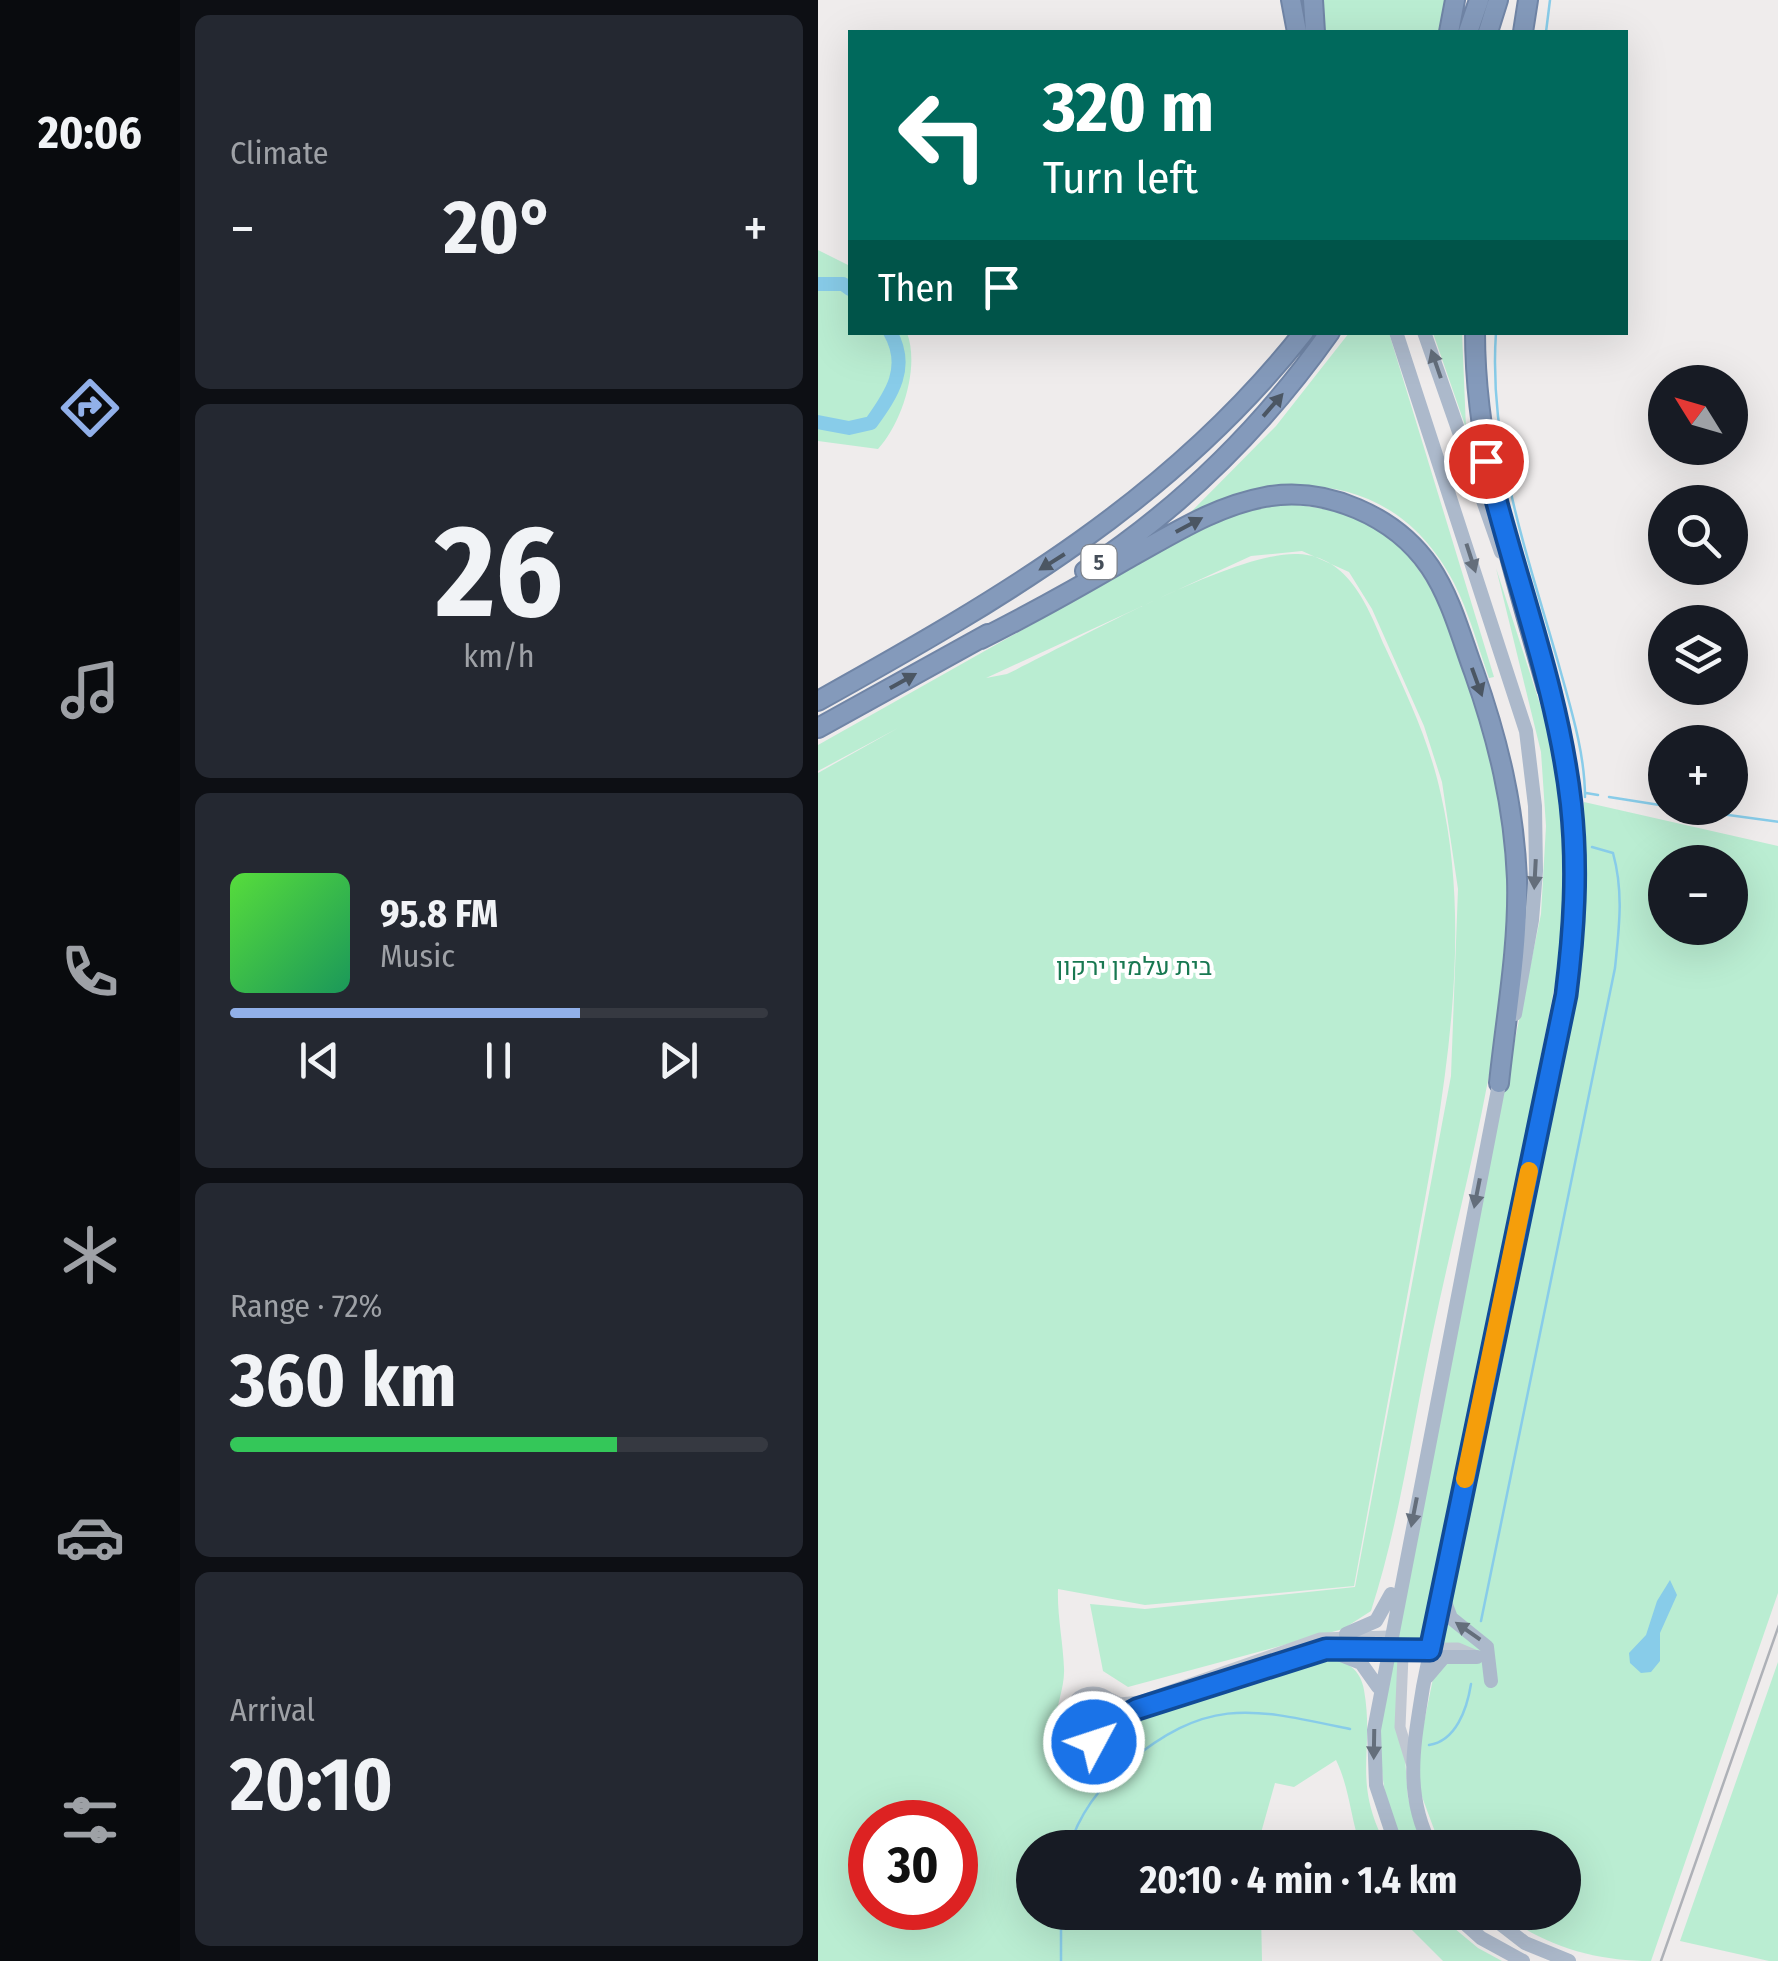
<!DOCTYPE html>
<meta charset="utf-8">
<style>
:root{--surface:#171b24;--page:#242831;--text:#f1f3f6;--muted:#9ea1a6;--line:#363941;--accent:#91b0e9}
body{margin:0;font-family:"Fira Sans Condensed",Heebo,sans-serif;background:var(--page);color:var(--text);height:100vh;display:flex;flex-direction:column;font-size:38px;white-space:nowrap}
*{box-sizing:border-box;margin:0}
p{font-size:32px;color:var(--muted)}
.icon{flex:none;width:55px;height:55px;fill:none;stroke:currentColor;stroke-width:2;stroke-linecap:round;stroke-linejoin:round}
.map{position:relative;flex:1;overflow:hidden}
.sheet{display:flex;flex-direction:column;gap:15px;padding:15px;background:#0d0f14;width:638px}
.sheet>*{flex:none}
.hud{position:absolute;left:30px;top:30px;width:780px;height:305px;border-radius:0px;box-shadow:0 10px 40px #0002;background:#00695c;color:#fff;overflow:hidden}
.needle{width:65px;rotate:307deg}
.controls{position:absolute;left:830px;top:365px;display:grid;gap:20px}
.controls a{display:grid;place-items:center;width:100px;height:100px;border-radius:50%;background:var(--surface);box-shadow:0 10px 40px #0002;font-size:50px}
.speed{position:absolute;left:30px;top:1800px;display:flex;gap:20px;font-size:50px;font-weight:700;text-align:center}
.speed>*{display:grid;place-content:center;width:130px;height:130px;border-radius:50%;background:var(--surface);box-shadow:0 10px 40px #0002;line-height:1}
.speed .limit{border:15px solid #d22;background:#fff;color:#111}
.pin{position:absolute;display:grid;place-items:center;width:85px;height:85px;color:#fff;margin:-42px;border:5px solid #fff;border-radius:50%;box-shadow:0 2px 10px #0007}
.me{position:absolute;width:110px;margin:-55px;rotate:50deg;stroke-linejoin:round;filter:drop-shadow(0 0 8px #0008)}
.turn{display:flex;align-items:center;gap:35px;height:210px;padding:0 30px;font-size:45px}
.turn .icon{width:130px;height:130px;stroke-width:2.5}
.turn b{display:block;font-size:70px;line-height:85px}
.then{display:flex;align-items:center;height:95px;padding:0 30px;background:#0003;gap:20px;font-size:38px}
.big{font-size:75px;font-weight:700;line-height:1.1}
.sheet .card{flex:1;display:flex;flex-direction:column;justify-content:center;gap:15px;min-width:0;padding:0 35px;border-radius:15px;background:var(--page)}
.sheet .dial{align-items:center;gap:0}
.dial b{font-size:130px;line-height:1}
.song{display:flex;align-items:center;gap:30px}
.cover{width:120px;height:120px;border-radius:15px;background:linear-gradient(135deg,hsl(110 70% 55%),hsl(150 70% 35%))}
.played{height:10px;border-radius:5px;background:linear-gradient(90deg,var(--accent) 65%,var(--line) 65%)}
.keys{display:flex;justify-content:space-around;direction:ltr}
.heat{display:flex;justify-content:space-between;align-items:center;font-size:55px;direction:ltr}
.charge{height:15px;border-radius:8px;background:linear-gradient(90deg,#34c759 72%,var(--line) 0)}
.trip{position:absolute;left:198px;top:1830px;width:565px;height:100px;border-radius:50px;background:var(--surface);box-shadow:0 10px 40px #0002;font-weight:700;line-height:100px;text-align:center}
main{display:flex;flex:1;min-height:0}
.tabs{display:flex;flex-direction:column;width:180px;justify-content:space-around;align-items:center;background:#090b0e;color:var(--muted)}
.tabs .icon{width:70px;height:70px}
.tabs .selected{color:var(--accent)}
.tabs b{font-size:45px;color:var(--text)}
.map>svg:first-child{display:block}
.green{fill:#baedd2;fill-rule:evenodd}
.water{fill:#88cce9}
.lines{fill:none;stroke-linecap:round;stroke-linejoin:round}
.stream{stroke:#88cce9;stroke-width:2.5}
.river{stroke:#88cce9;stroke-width:14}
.highway-casing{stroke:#7085a6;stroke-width:22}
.minor{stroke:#c0c7d2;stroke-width:11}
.major{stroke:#acb9cb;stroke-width:14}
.highway{stroke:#849abb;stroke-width:18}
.rail{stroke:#aeb1b7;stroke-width:2.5}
.oneway{fill:#646e7b}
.oneway2{fill:#4b5663}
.route-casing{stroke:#114b97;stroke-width:25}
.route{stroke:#1a73e8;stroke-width:18}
.slow{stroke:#f59e0b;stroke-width:18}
.labels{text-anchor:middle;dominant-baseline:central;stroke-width:8;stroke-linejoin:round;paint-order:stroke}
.shield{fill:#fff;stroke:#7d838b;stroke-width:2.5}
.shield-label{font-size:22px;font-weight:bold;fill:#454e59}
.park-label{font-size:25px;fill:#187851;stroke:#fff}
</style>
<main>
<nav class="tabs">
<b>20:06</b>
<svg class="icon selected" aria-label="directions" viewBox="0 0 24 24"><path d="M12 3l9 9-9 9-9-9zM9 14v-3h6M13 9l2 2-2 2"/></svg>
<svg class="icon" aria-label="music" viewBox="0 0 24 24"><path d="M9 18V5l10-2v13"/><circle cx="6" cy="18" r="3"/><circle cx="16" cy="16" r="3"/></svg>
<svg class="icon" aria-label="phone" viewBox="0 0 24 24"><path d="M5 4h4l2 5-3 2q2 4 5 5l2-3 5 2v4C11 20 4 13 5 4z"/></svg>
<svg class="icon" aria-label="climate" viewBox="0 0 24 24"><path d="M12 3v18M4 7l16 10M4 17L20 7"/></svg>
<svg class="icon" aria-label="car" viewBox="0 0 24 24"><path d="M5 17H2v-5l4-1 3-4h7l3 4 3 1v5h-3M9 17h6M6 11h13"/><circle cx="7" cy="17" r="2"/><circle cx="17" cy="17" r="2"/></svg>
<svg class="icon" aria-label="filters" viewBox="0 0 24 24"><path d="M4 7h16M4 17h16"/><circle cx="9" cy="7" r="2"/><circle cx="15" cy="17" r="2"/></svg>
</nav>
<section class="sheet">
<div class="card"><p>Climate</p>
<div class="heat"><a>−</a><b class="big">20°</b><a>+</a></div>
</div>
<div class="card dial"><b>26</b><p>km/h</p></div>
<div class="card">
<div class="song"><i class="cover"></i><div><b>95.8 FM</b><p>Music</p></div></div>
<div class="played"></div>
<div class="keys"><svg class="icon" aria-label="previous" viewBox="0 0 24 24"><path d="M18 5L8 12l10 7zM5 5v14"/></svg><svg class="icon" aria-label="pause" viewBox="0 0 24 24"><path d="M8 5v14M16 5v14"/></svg><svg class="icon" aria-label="next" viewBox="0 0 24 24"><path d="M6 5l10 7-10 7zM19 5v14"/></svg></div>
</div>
<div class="card"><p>Range · 72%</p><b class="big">360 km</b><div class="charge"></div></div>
<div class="card"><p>Arrival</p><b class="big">20:10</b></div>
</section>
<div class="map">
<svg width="961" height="1961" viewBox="0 0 961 1961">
<rect width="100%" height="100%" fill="#efecec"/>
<!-- green -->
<path class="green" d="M501 0H629L623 32H504Z
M0 250 32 266V332L89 333C102 367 84 423 60 449L0 441Z
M531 333H571L676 677 671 678C660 647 651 612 636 583 580 474 469 465 369 516L458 426Z
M615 333H644L648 428Z
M463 504C572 509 607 560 642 656 668 727 688 800 690 876 693 1028 646 1183 615 1331 595 1423 582 1521 553 1611L525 1629 310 1687 285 1671 272 1604 327 1609 537 1587 633 1076 640 889 624 782 606 726 554 609 531 572 484 551 433 556 168 678 189 674C254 643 416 551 480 554 531 556 550 607 567 647 589 695 612 743 623 795 657 943 623 1112 596 1259 576 1368 556 1477 536 1586L327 1605 240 1589C239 1614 245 1642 246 1668 248 1705 211 1742 282 1750 297 1742 305 1730 318 1721 336 1709 488 1658 508 1658 528 1659 543 1670 546 1690 557 1752 533 1781 569 1847H543C532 1817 532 1789 518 1760L476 1787 457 1783 439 1847 215 1848V1912L443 1913 444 1961H0V773L80 728 0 771V745L408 515ZM52 1822H138V1908H52Z
M678 568 739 757 750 882 745 943 607 1645 585 1644 574 1634 723 914 728 826 723 752Z
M766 802 960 846V1593L833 1961C779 1961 727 1947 684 1913L745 1912V1848H623L600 1786 601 1747 757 985C764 923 758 862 766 802ZM848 862H912V928H848Z
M579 1650 590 1798 607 1847H586C553 1783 562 1719 571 1651Z
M960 1662 961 1961H951L862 1941Z
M254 1717a21 21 0 1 1 42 0a21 21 0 1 1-42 0Z
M577 1913H618L660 1948 684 1961H625Z"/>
<!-- water -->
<path class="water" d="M852 1580 859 1595 842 1633V1661L833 1672 823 1673 812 1663 811 1653 828 1635 839 1601Z"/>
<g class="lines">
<!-- stream -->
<path class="stream" d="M728 32 732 0
M678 332C670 447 709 553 740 662 752 706 767 752 767 797
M768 793 780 795
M791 797 848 806
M859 808 961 822
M663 1621 797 968C801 928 806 893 795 853L774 847
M611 1745C638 1741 649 1709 653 1684
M251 1848C260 1816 282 1786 307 1765 391 1696 432 1708 532 1729
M243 1961V1912"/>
<!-- river -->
<path class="river" d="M0 284H25L32 289
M0 422 31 428 53 423C74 394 92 367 72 332"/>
<!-- highway casing -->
<g class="highway-casing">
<path id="highway" d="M473 0 479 32
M495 0 497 32
M631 32 637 0
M650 32 661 0
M670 32 680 0
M705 32 710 0
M657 332C657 456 696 570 729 688
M267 571C364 507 445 427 512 332
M163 639C213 614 261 587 309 559 353 535 397 506 447 497 508 486 577 516 612 567 633 598 643 637 656 672 680 740 696 806 699 879 701 946 688 1016 681 1083
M0 701C183 599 354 500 486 332
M0 728 170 634"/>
</g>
<!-- minor -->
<path class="minor" d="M451 1663 508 1649 640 1648 659 1656
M250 1717a25 25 0 1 1 50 0a25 25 0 1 1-50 0Z
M292 1698 302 1703 322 1701 502 1638 571 1636 585 1656 582 1727 593 1763
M298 1728 308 1714 330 1705"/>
<!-- major -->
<path class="major" d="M578 332 708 731 717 806 718 871 714 920 697 1014
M606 332 683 552
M625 1597 633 1618 669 1647 673 1681
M528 1634 558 1621 573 1594
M508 1649 543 1663 560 1687
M609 1677 626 1657H659
M579 1848 558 1785 556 1730 683 1074
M614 1848C585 1794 596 1744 605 1687L754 952C762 862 755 767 727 681
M634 1912 663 1938 705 1961
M667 1912 707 1943 751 1961"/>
<!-- highway -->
<use href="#highway" class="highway"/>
<!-- rail -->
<path class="rail" d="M843 1961 961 1625"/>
</g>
<!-- one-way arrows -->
<defs><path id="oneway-solid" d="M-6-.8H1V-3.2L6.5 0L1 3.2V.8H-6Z" transform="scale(2.5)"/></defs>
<g class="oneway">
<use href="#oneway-solid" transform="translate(618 364) rotate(-109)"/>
<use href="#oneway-solid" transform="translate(653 558) rotate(72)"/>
<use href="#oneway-solid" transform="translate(717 874) rotate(93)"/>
<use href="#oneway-solid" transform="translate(659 1193) rotate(101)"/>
<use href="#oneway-solid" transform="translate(596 1512) rotate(101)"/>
<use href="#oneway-solid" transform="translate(650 1631) rotate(-145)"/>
<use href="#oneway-solid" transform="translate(556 1744) rotate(91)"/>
</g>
<g class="oneway2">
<use href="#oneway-solid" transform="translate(455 405) rotate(-49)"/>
<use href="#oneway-solid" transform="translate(371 525) rotate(-28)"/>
<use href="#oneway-solid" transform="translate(234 562) rotate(148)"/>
<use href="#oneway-solid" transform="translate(85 681) rotate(-29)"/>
<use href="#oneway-solid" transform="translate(659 682) rotate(70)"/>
</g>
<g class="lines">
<!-- route casing -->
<g class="route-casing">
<path id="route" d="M276 1742C297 1737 301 1717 319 1709L508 1649 612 1650 748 995C756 931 760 869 753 804 740 687 695 574 668 461"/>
</g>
<!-- route -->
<use href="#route" class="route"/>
<!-- slow -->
<path class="slow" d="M647 1479 711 1171"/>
</g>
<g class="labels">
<!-- shield labels -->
<rect class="shield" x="263.5" y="545" width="35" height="34" rx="8"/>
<g class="shield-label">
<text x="281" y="562">5</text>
</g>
<!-- park labels -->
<g class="park-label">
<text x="316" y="967">בית עלמין ירקון</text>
</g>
</g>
</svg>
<div class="controls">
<a><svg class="needle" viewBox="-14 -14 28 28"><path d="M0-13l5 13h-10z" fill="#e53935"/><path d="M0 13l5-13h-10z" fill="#9ea1a6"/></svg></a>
<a><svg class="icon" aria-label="search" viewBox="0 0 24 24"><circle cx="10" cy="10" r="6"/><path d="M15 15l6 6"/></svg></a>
<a><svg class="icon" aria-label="layers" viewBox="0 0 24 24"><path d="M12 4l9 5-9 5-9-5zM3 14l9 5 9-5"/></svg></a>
<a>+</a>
<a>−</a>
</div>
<div class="speed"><div class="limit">30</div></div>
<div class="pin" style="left:668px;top:461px;background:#d93025"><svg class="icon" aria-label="arrive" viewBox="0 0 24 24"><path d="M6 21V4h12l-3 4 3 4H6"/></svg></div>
<svg class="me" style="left:276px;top:1742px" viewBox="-20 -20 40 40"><circle r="17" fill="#1a73e8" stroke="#fff" stroke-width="3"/><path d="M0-11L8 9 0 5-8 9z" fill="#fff"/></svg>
<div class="trip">20:10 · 4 min · 1.4 km</div>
<div class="hud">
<div class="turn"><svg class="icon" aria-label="left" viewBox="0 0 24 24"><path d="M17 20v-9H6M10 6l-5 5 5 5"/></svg><div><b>320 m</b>Turn left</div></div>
<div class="then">Then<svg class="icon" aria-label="arrive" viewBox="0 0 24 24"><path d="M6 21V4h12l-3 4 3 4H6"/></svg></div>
</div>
</div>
</main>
